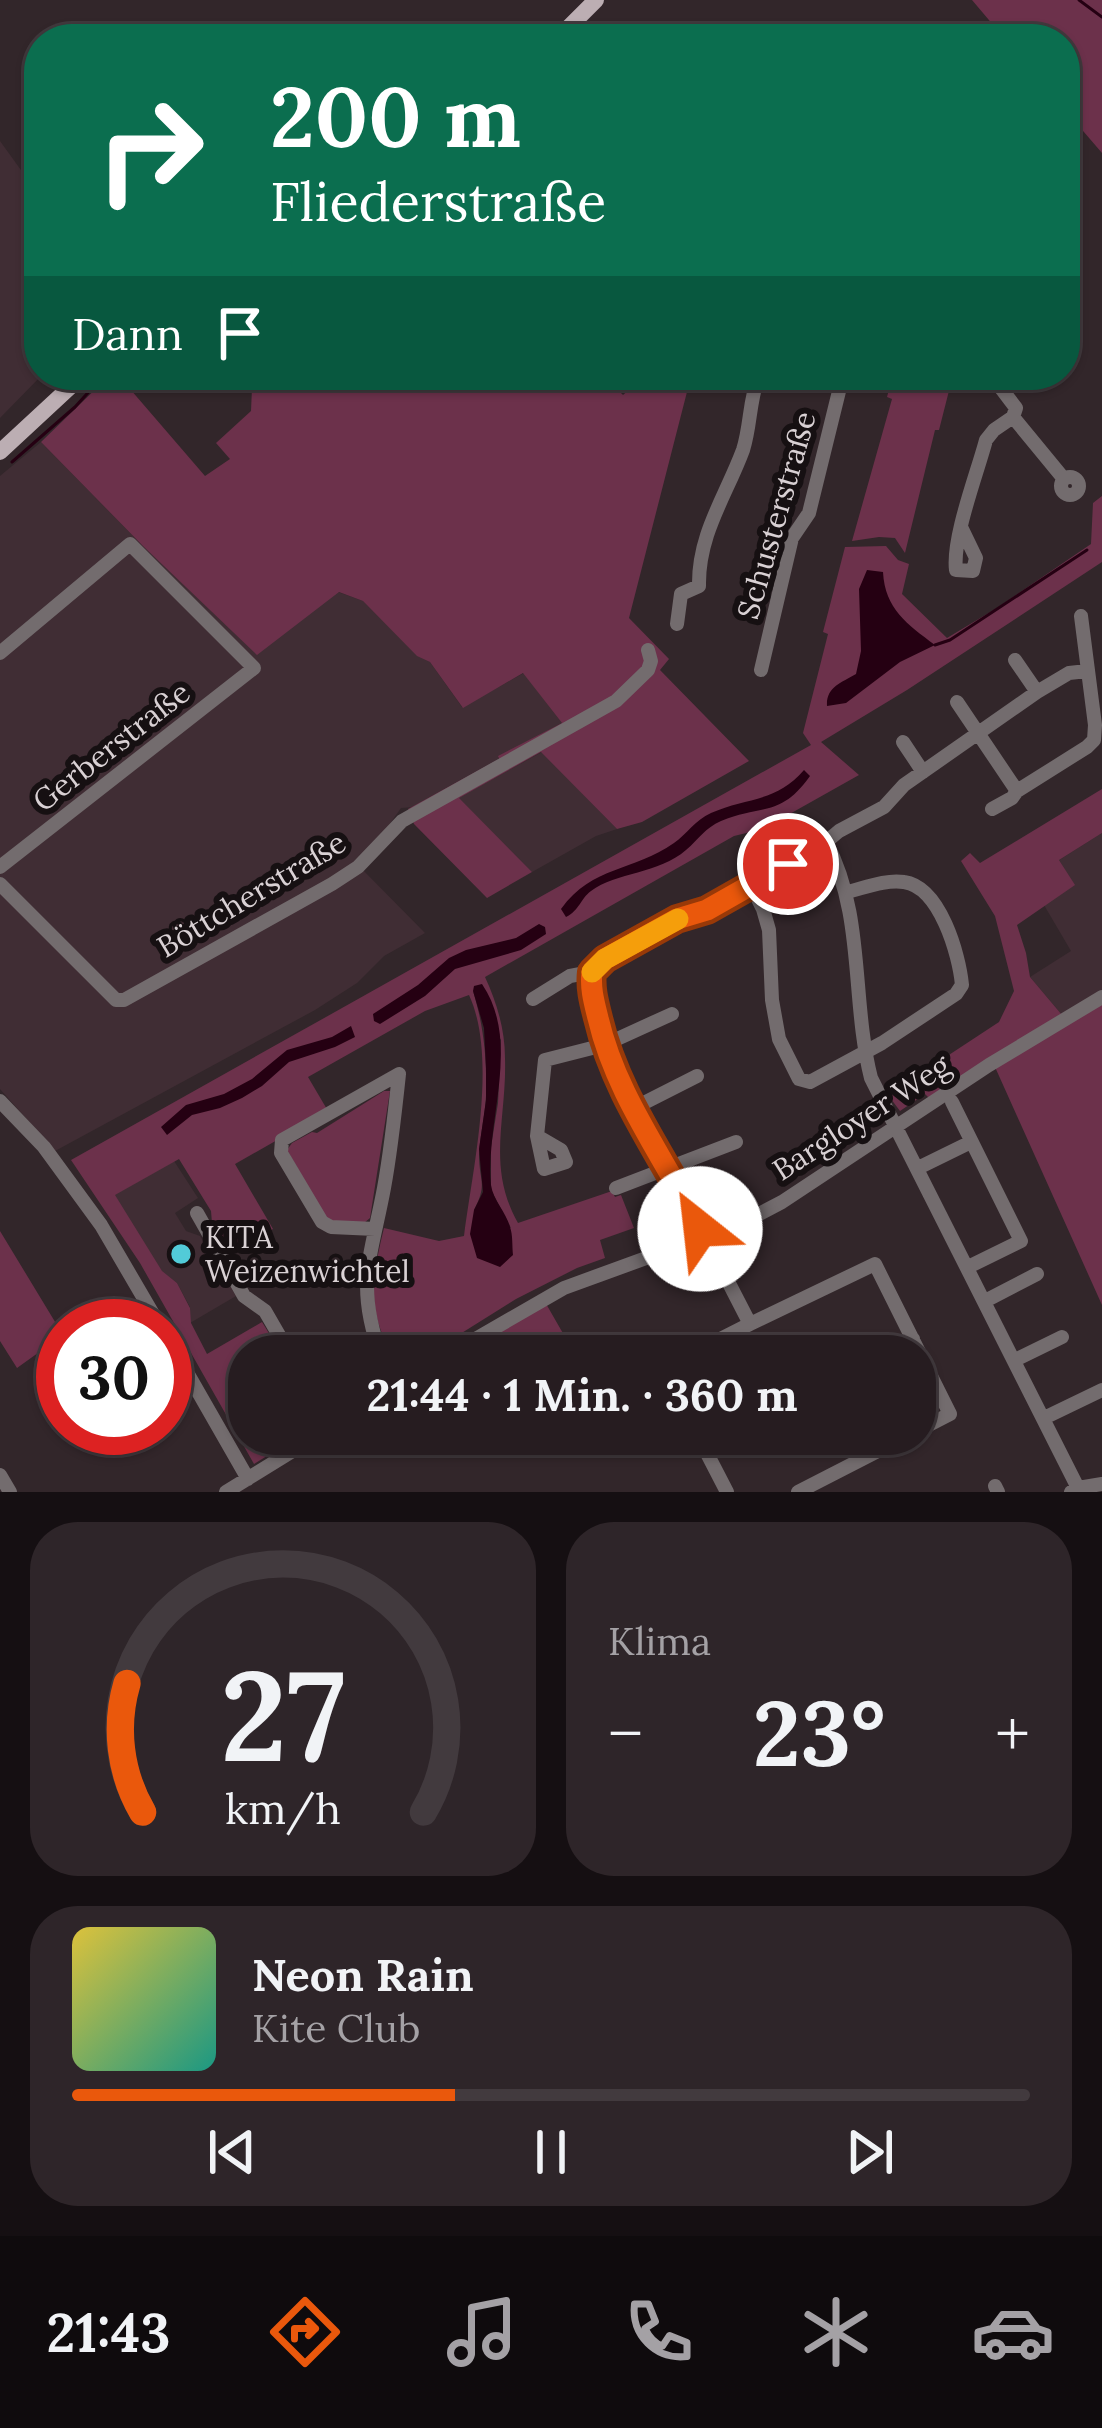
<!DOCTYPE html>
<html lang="de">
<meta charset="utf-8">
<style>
:root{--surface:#261c20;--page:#2e2529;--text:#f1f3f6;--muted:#a4a1a5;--line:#423a3e;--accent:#ea580c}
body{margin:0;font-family:Lora,serif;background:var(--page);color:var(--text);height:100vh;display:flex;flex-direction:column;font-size:45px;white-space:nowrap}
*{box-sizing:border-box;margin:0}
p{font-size:39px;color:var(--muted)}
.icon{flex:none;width:66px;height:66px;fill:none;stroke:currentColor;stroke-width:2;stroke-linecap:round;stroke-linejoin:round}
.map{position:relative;height:1492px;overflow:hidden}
.sheet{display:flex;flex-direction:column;gap:30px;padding:30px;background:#150f12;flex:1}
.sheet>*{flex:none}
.banner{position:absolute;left:24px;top:24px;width:1056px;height:366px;border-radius:48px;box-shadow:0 3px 9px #0004,0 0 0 3px var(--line);background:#0b6e4f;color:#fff;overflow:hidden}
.speed{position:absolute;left:36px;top:1299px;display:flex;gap:24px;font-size:60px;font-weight:700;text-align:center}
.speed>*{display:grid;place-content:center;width:156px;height:156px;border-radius:50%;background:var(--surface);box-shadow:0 3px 9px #0004,0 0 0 3px var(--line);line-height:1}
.speed .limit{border:18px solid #d22;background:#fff;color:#111}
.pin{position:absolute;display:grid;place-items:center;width:102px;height:102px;color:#fff;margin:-51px;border:6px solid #fff;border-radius:50%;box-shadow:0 3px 12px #0007}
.me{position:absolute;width:132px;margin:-66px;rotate:331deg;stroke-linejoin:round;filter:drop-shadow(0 0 9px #0008)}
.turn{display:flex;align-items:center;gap:42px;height:252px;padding:0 48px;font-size:54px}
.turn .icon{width:156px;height:156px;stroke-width:2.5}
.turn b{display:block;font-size:84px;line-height:102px}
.then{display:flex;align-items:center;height:114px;padding:0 48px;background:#0003;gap:24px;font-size:45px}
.big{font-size:90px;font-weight:700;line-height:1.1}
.sheet .tile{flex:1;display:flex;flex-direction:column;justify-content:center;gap:18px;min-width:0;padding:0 42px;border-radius:48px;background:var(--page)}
.sheet .dial{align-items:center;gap:0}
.dial svg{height:312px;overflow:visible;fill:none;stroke:var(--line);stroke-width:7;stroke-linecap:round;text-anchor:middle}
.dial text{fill:var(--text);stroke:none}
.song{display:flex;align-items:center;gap:36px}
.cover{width:144px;height:144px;border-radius:18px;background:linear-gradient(135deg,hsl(50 70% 55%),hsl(170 70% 35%))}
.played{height:12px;border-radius:6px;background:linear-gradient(90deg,var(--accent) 40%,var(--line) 40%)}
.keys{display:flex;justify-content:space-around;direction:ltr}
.heat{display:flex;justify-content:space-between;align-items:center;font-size:66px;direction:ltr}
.sheet .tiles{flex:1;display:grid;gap:30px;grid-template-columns:1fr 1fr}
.tile:last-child{grid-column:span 2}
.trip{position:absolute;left:228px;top:1335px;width:708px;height:120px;border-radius:48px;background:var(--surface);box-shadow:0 3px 9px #0004,0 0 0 3px var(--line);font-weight:700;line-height:120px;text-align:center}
.tab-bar{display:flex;height:192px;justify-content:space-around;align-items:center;background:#0f0b0d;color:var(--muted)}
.tab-bar .icon{width:84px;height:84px}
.tab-bar .current{color:var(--accent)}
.tab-bar b{font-size:54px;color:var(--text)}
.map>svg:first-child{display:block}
.built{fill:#402d34}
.green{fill:#6c314b;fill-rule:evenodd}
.water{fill:#250012}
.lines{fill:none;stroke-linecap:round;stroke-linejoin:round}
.stream{stroke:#250012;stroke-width:3}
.minor{stroke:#736c6e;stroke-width:14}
.major{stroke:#bcaeb3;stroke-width:16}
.route-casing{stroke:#983908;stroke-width:30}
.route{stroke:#ea580c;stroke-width:21}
.slow{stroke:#f59e0b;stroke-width:21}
.poi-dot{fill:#52cbd8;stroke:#161012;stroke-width:4.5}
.labels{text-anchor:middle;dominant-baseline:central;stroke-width:12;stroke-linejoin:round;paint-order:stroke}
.street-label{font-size:30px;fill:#d9d1d4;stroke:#161012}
.poi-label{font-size:30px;fill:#d9d1d4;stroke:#161012;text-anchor:start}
</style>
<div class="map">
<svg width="1102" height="1492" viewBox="0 0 1102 1492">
<rect width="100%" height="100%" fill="#32262a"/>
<!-- built -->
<path class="built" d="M0 141 39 195V375H42L0 418Z
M41 442 142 545 338 592 363 601 417 655 430 662 462 707 524 673 562 723 498 757 499 760 415 807 401 808 382 835 356 863 425 933 384 956 357 983 315 1010 55 1151 0 1089V476Z
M542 752 617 829 596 836 532 872 458 798Z
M1102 833V990L1062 1015 1030 977 1071 951 1044 905 1074 885 1059 860Z
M174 1161 198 1198 175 1213 186 1231 200 1236 236 1296 190 1323V1307L177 1283 162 1272 114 1195Z"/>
<!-- green -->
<path class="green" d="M972 0H1102V153L1065 110V39H1005Z
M110 375H118L205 476 230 459 216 443 251 411 252 388 240 375H603L623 395 646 375H676L688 388 629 618 669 659 660 670 749 761 642 822 617 829 541 752 459 798 532 872 487 898 414 824 408 809 499 759 498 756 562 723 523 673 463 708 430 662 417 656 363 601 339 592 257 655 142 545 41 442Z
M893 375H953L939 430H935L905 553 895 538 879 537 852 541 892 399 887 397Z
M1102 496V562L907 690 821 742 859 775 763 829 734 836 485 977C497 1003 505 1030 505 1058 507 1118 486 1167 518 1223L612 1191 615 1197 621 1195 634 1228 600 1240 605 1258 577 1268 516 1299 425 1356H393C366 1310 372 1277 384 1228L439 1241 464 1236C473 1166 498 1058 469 995L425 1011 308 1077 328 1111 235 1164 273 1229 227 1255 212 1223 211 1211 179 1159 115 1195 162 1271 177 1283 190 1308 191 1323 207 1354 262 1322 283 1356H249V1434H302L254 1464 140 1263 71 1160 811 745 803 733 828 634 823 632 845 547 886 546 898 560 909 564 902 594 947 638 997 608 1091 544 1093 503ZM473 991 501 1040 498 1103 491 1147V1190L511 1228 474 1210C488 1183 479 1182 479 1154 480 1135 485 1116 486 1096 487 1059 484 1027 473 991Z
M1102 789V833L1059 860 1075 885 1017 925 1026 953 1030 977 1062 1015 929 1098 925 1094 900 1111 888 1095 999 1022 1014 991 995 916 961 861 970 853 980 863Z
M1102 1003V1305L995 1067Z
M384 1091H390L370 1218 364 1223 330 1224 287 1150 292 1143 312 1132 317 1133Z
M0 1231 63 1335 17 1368 0 1341Z
M545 1302 576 1356H457Z"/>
<!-- water -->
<path class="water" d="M867 570 883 572C885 609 907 624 935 645L900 662 846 703 827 706C826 687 841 683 856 674L861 651 859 589Z
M804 770 810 776C780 818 762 804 721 821 705 828 699 839 686 850 659 874 616 872 591 891 580 899 580 910 566 917L561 909C593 865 633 872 674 843 687 834 695 820 711 813 746 797 776 803 804 770Z
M539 924 545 927 546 934 521 950 455 969 425 996 380 1024 374 1021 373 1014 418 985 449 958 466 950 516 938Z
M482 984C522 1043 485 1120 491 1185 493 1200 506 1212 510 1227 513 1235 512 1246 513 1255L500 1267 477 1258 470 1234 474 1210 483 1192 479 1149 486 1100V1068L484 1028 473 991 474 986Z
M351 1026 355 1037 335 1047 289 1062 262 1086 242 1098 220 1108 192 1115 167 1135 161 1127 186 1105 224 1094 252 1079 287 1050 332 1037Z"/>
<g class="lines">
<!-- stream -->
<path class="stream" d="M1079 0 1102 17
M12 462 75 407 95 385
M935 645 950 640 1087 550"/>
<!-- minor -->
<path class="minor" d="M991 375 1016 408 1013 417 1064 479
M1061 486a9 9 0 1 1 18 0a9 9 0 1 1-18 0Z
M962 529 976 558 973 571 956 570C952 538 977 474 986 440L994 430 1013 417
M677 624 681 594 699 586C698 534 726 496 743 450 751 425 749 400 759 375
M0 653 130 544 254 668 0 867
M1015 660 1037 692
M761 670 792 538 809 513 843 375
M957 702 1017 791 1087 747 1094 740 1095 725 1081 616
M903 742 923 772
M992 809 1012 798 1017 791
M826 842C865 915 851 999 871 1078L1078 1488 1071 1492
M0 884 116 1000H124L332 884 358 867 402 821 616 701 648 670 651 661 648 650
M751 885 763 909 769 930 772 1000 779 1039 799 1079 810 1082 882 1043 956 994 962 985C959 954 940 887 904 882 886 879 864 888 847 892
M591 972 605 959 677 919 707 910 826 842 839 831 884 807 904 785 1037 692 1069 673 1087 671
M591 972 590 986 604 1045 632 1109 682 1192 750 1324 687 1356
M533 999 570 976 591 972
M0 1101 44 1147 101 1225 160 1326
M952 1102 1021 1241 968 1267
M632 1109 697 1076
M537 1136 561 1150 566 1162 544 1169 537 1136 545 1060 604 1045 672 1014
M918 1168 971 1142
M616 1188 736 1142
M197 1213 244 1296 265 1311 291 1356
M375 1229 331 1227 322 1222 281 1153 282 1140 399 1074
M985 1301 1037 1274
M750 1324 875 1264 950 1414 915 1432
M165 1334 248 1479
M381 1356C355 1284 371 1258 384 1188 391 1150 395 1112 399 1074
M446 1356 564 1288 742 1223 782 1202 989 1065 1102 997
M879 1356 913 1339
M1015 1360 1062 1337
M1044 1418 1102 1390
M697 1434 727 1492
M702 1444 721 1434
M0 1475 10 1492
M995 1486 998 1492
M1078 1488 1102 1484
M226 1492 320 1434
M798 1492 911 1434"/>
<!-- major -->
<path class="major" d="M557 39 596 0
M0 452 83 375"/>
</g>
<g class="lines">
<!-- route casing -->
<g class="route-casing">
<path id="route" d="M700 1229C665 1158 616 1096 598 1018 594 1002 590 988 592 972L605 959 677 919 707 910 788 864"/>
</g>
<!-- route -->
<use href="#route" class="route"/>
<!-- slow -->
<path class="slow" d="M592 972 605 959 678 919"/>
</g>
<!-- markers -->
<circle class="poi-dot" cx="181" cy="1254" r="12"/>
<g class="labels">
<!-- street labels -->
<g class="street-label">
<text transform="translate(776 515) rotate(-74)">Schusterstraße</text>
<text transform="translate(111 746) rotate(-38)">Gerberstraße</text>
<text transform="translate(251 894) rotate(-31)">Böttcherstraße</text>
<text transform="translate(861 1117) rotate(-33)">Bargloyer Weg</text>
</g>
<!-- poi labels -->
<g class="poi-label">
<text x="205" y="1237">KITA<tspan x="205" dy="34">Weizenwichtel</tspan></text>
</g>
</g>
</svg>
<div class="speed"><div class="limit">30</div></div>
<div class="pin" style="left:788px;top:864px;background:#d93025"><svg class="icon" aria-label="arrive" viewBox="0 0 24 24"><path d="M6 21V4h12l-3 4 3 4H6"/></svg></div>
<svg class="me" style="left:700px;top:1229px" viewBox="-20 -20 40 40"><circle r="19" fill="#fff"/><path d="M0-13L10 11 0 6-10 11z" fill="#ea580c"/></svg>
<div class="trip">21:44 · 1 Min. · 360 m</div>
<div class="banner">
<div class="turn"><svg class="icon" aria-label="right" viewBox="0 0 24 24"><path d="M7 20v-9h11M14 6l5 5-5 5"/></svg><div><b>200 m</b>Fliederstraße</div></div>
<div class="then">Dann<svg class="icon" aria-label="arrive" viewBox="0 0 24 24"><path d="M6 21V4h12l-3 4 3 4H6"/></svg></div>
</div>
</div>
<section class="sheet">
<div class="tiles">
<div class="tile dial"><svg viewBox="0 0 100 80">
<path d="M14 69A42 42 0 1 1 86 69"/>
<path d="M14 69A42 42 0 0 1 10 36" stroke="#ea580c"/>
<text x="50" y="56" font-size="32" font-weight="700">27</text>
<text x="50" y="72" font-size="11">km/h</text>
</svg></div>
<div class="tile"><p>Klima</p>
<div class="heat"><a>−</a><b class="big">23°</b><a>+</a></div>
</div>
<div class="tile">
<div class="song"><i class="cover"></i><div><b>Neon Rain</b><p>Kite Club</p></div></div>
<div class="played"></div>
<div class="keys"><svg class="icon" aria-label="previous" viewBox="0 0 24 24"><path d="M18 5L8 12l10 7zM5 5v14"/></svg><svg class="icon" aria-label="pause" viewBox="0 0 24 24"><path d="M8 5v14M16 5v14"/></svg><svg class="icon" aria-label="next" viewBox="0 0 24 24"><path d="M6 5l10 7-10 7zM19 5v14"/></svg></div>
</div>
</div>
</section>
<nav class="tab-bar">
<b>21:43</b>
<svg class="icon current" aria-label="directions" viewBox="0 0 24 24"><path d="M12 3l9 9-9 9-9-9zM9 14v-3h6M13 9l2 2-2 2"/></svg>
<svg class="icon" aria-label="music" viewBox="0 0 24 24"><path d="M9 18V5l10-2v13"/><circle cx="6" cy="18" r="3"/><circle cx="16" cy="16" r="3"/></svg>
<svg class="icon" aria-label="phone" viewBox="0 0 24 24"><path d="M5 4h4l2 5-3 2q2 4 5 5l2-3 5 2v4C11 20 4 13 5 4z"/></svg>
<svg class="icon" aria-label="climate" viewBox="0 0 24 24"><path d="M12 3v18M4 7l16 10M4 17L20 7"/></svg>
<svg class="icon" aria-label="car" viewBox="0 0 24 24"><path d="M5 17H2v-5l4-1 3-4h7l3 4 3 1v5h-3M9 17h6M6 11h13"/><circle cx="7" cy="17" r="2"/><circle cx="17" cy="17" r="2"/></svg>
</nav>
